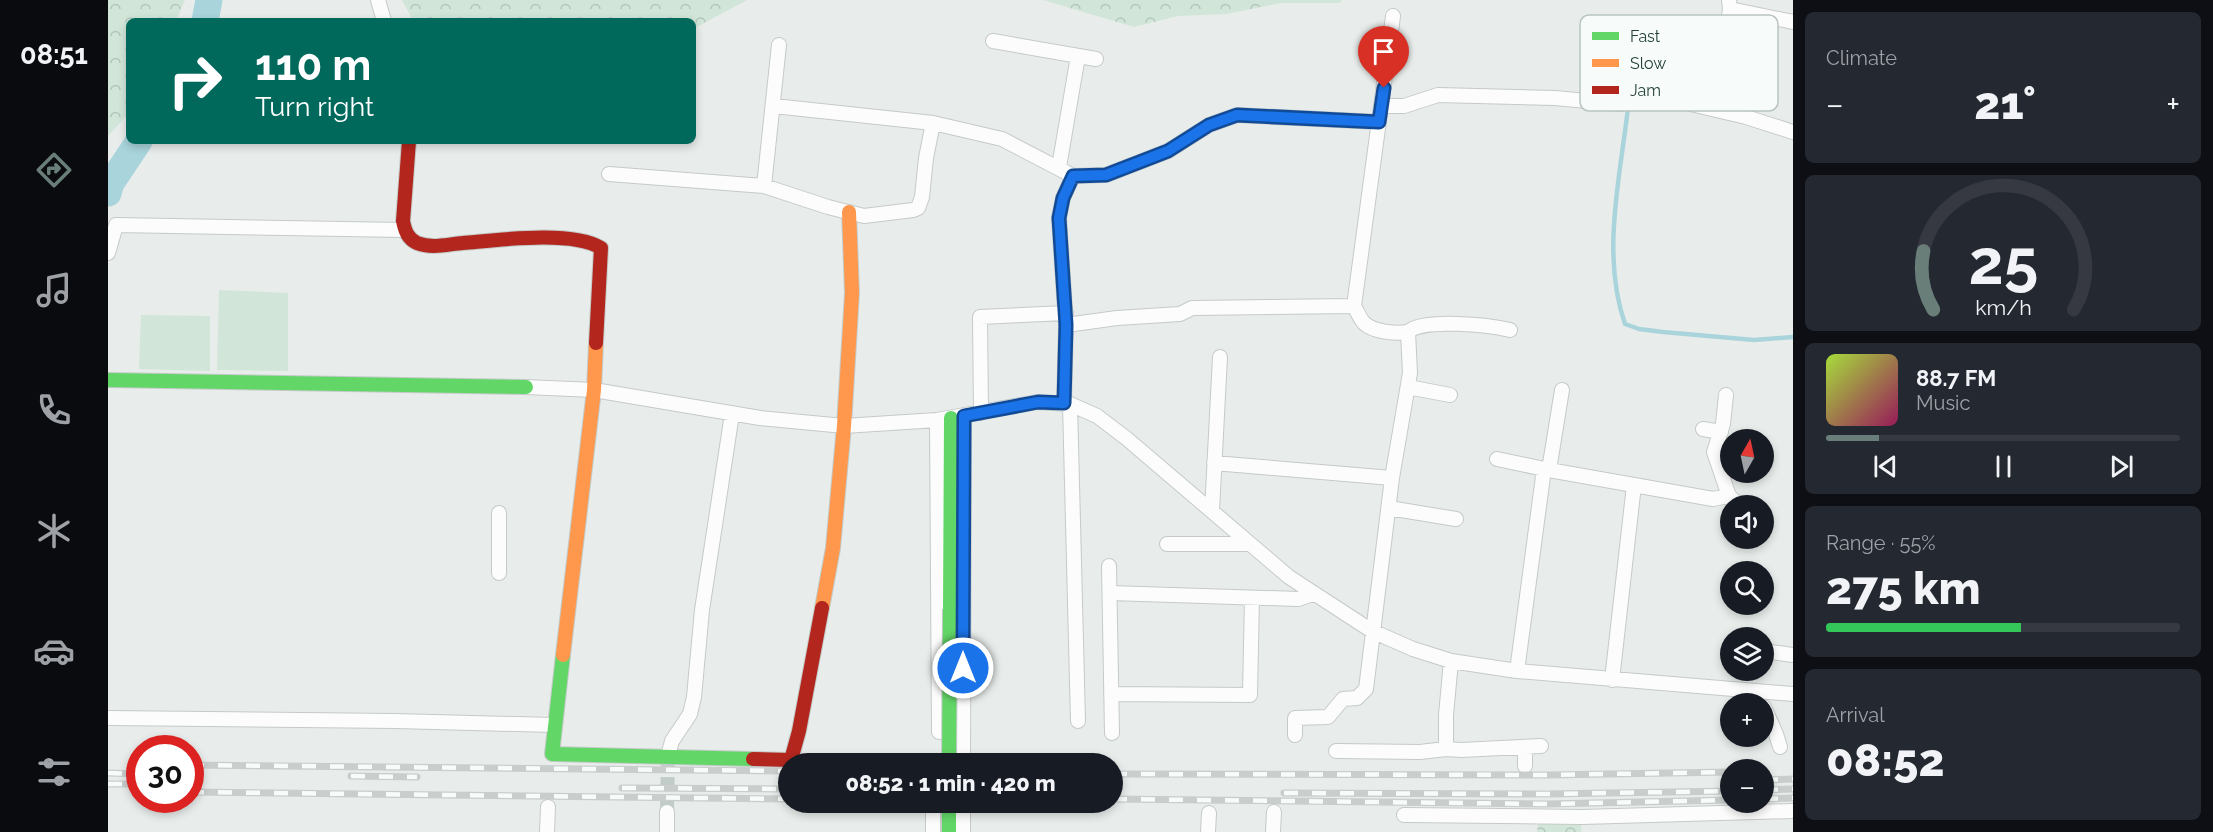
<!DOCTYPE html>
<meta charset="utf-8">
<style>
:root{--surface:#171b24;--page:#242831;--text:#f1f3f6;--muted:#9ea1a6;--line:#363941;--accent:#697e78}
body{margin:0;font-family:Raleway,sans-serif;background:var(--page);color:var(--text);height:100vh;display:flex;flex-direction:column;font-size:22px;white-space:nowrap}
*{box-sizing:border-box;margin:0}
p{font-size:20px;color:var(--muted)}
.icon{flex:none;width:33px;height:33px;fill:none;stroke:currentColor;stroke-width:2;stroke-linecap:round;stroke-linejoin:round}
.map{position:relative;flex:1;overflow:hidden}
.panel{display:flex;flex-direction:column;gap:12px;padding:12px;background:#0d0f14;width:420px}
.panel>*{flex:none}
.banner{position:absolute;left:18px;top:18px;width:570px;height:126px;border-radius:9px;box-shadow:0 3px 9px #0003;background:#00695c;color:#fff;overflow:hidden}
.needle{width:39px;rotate:9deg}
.tools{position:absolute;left:1612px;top:429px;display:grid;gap:12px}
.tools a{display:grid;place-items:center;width:54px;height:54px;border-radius:50%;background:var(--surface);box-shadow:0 3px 9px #0003;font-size:30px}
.speed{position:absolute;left:18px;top:735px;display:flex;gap:12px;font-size:30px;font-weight:700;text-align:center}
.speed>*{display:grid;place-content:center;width:78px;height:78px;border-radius:50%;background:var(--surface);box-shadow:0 3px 9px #0003;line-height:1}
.speed .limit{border:9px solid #d22;background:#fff;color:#111}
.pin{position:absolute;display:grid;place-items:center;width:51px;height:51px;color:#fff;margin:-62px -26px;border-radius:50% 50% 50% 0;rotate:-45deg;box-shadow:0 0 6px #0007}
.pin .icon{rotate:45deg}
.me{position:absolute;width:66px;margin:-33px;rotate:0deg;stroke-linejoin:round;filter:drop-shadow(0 0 4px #0008)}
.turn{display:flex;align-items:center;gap:21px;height:126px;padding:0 30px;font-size:27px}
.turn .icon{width:78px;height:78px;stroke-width:2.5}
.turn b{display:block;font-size:42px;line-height:51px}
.big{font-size:45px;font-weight:800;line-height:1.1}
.panel .card{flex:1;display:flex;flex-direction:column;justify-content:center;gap:9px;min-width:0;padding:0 21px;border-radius:9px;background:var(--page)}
.panel .dial{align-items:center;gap:0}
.dial svg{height:156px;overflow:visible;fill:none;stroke:var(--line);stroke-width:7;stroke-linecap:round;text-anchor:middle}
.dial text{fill:var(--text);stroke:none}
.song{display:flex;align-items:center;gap:18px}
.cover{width:72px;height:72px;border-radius:9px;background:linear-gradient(135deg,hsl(80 70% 55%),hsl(330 70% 35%))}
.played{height:6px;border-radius:3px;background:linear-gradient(90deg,var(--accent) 15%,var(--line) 15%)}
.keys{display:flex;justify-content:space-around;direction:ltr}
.heat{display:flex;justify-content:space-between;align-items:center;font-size:33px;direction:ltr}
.charge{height:9px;border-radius:4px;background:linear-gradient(90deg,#34c759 55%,var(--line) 0)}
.trip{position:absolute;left:670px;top:753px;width:345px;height:60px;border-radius:30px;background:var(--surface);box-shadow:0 3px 9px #0003;font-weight:800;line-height:60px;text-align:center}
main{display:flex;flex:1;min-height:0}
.tabs{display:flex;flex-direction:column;width:108px;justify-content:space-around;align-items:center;background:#090b0e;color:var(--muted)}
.tabs .icon{width:42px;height:42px}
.tabs .current{color:var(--accent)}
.tabs b{font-size:27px;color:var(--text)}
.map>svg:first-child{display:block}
.grass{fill:#d1e6d8}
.forest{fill:url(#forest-crowns)}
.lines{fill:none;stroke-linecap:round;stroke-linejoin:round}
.stream{stroke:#a9d4db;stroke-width:4.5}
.river{stroke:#a9d4db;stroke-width:27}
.street-tunnel{stroke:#c1cbc8;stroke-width:14;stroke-dasharray:14 7;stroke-linecap:butt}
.street-casing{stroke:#c5cac8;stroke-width:16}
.fast-casing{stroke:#c3cbc8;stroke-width:16}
.slow-casing{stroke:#c3cbc8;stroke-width:16}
.jam-casing{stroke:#c3cbc8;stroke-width:16}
.street{stroke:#fcfcfc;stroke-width:14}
.fast{stroke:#63d668;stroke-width:14}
.slow{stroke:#ff974d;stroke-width:14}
.jam{stroke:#b3261e;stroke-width:14}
.rail-casing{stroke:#c9cdcc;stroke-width:7}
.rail{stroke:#f7fbf9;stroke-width:4.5;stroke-dasharray:14;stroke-linecap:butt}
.fast-bridge-casing{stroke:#c3cbc8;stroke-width:16;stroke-linecap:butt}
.fast-bridge{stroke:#63d668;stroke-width:14}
.route-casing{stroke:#114b97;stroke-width:15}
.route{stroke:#1a73e8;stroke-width:10}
.key{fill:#f7fbf9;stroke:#b8c4c0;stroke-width:1.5}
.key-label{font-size:16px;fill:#24423a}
</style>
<main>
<nav class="tabs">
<b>08:51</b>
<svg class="icon current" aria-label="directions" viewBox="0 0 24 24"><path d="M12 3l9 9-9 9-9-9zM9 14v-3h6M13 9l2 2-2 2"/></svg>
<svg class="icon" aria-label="music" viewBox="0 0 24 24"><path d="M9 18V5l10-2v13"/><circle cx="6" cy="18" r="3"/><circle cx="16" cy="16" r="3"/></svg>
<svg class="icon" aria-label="phone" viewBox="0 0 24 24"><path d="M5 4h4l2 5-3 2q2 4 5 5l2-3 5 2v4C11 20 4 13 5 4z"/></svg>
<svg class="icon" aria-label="climate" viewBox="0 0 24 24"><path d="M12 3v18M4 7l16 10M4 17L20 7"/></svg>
<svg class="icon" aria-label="car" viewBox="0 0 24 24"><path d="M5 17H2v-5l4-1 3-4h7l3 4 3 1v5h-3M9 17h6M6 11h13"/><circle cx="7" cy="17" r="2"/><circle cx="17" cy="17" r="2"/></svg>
<svg class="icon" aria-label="filters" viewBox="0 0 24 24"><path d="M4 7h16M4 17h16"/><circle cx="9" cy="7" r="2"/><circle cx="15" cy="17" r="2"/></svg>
</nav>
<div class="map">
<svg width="1685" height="832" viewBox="0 0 1685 832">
<defs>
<pattern id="forest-crowns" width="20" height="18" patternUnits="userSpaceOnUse" patternTransform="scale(1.5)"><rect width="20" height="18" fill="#d1e6d8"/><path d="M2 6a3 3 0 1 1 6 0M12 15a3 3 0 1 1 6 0" fill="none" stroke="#b3c6ba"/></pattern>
</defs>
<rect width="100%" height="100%" fill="#e8edeb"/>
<!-- grass -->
<path class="grass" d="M111 290 180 293V371L109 370Z
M33 315 102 316V371L31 369Z"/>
<!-- forest -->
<path class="forest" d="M0 0H77L68 21H21V113L0 136Z
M294 0H639L585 29V21H305Z
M935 0H1234L1231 3H1173L1119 14 1070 16 1026 27Z
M1431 816 1474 817 1473 832H1429Z"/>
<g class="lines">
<!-- stream -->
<path class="stream" d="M1520 108C1512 178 1493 255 1517 324L1531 329 1555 332 1646 340 1685 337"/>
<!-- river -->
<path class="river" d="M97 21 101 0
M0 193 3 183 31 141"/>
<!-- street-tunnel -->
<path class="street-tunnel" d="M559 812 560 756"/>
<!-- street casing -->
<g class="street-casing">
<path id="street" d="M270 0 276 21
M1622 9 1685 22
M885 41 988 59
M666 106 825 123 894 139 965 176
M1273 106 1285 16
M1610 109V92L1622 9 1621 0
M951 167 970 56
M501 174 656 186 720 207 756 216 805 210 810 208 814 197 818 158 825 123
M656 186 671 45
M0 253 8 225 296 230
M1246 306 1273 106H1296L1330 95 1447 98 1512 104 1531 97 1557 98 1638 117 1685 132
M958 325 951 218 955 198 965 176 998 175 1060 151 1101 125 1129 115 1271 122
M418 387 486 390 652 418 736 426 829 420 929 402 962 404 989 416 1018 438 1181 577 1264 631 1305 649 1343 661 1409 671 1685 694
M1300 387 1342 395
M1618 395 1615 424 1606 452 1621 496
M956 403 958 325 1009 318 1072 314 1084 308 1246 306C1249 311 1252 319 1256 323 1265 332 1288 334 1300 332
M962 404 970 721
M873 413 872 317 958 313
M829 420 831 732
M1595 429 1613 432
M1389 459 1441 470 1605 499 1621 496 1631 505
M1106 463 1284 478
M1441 470 1454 390
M1281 508 1348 519
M1104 511 1112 357
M1059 544H1141
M1001 566 1004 733
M391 573V513
M1002 593 1190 599 1205 594
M1656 651 1685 655
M1343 661 1338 715V749L1353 750 1433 746
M1409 671 1436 469
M1504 680 1526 485
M1003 694 1142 695 1144 598
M1656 707 1668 734 1672 747
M0 718 287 721 446 725
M1187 735V718L1220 717 1235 699 1249 698 1258 689 1284 478 1302 373 1300 332C1314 318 1382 325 1402 330
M1417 748V766
M1228 751 1312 752 1338 749
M560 756 564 741 582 714 586 697 594 610 624 414
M855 763 856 416
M825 811V832
M1296 815 1474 817 1685 811
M439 832 440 807
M559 832V812
M855 832V811
M1100 832 1101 813
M1165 832 1166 812"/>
</g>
<!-- fast casing -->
<g class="fast-casing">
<path id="fast" d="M0 380 418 387
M842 609 843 418
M455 655 444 754 645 759
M841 802V832"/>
</g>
<!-- slow casing -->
<g class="slow-casing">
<path id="slow" d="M714 608 725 548 736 426 744 293 741 212
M455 655 486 390 488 343"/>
</g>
<!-- jam casing -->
<g class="jam-casing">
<path id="jam" d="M301 141 295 221C297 231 300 239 309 243 324 249 340 244 355 243 390 240 464 230 493 248L488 343
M645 759 683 760 691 731 714 608"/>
</g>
<!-- street -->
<use href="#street" class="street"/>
<!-- fast -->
<use href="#fast" class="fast"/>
<!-- slow -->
<use href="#slow" class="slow"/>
<!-- jam -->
<use href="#jam" class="jam"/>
<!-- rail casing -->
<g class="rail-casing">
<path id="rail" d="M82 765 681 771
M0 773 32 774
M1005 774 1440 775 1623 772
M243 776 309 777
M1656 780 1685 779
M0 784H32
M514 788 681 789
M1656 790 1685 789
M82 792 681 799
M1176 793 1439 794 1623 791
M1005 799 1439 804 1623 800
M1656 799 1685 798"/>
</g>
<!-- rail -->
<use href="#rail" class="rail"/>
<!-- fast-bridge casing -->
<g class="fast-bridge-casing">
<path id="fast-bridge" d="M841 764 842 609"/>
</g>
<!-- fast-bridge -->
<use href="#fast-bridge" class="fast-bridge"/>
</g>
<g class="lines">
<!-- route casing -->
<g class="route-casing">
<path id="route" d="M855 668 856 416 930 402 956 403 958 325 951 218 955 198 965 176 998 175 1060 151 1101 125 1129 115 1271 122 1276 88"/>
</g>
<!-- route -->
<use href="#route" class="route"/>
</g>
<!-- legend -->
<rect x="1472" y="15" width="198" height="96" rx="9" class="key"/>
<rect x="1484" y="32" width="27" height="8" fill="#63d668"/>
<rect x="1484" y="59" width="27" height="8" fill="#ff974d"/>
<rect x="1484" y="86" width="27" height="8" fill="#b3261e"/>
<g class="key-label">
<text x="1522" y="42">Fast</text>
<text x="1522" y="69">Slow</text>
<text x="1522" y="96">Jam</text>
</g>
</svg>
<div class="tools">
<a><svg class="needle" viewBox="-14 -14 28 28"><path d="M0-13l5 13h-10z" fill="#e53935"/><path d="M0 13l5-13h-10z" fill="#9ea1a6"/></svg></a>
<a><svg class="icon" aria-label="sound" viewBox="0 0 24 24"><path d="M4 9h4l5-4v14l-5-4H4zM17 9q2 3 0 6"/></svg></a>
<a><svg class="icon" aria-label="search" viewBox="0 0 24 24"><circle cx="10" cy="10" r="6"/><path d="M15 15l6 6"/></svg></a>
<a><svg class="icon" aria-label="layers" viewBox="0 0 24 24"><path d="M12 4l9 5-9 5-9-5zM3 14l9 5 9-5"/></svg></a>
<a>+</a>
<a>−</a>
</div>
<div class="speed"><div class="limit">30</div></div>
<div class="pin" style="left:1276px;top:88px;background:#d93025"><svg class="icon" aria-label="arrive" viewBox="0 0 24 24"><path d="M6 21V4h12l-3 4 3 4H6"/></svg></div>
<svg class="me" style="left:855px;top:668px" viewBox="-20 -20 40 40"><circle r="17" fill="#1a73e8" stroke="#fff" stroke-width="3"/><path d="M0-11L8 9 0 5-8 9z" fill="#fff"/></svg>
<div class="trip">08:52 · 1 min · 420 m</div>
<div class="banner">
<div class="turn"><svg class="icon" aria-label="right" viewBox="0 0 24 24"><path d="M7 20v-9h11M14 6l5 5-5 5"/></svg><div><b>110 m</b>Turn right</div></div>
</div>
</div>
<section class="panel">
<div class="card"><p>Climate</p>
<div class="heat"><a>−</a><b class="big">21°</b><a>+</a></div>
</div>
<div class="card dial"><svg viewBox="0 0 100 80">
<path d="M14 69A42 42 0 1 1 86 69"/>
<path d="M14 69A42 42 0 0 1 9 39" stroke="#697e78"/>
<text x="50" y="56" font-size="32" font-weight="700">25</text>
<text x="50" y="72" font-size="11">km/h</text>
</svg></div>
<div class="card">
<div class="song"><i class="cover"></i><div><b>88.7 FM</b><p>Music</p></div></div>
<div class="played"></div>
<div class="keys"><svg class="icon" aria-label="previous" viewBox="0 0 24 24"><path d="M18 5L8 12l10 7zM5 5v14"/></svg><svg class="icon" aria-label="pause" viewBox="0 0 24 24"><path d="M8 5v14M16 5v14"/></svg><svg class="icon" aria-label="next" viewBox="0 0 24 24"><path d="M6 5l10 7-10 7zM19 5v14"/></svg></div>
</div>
<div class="card"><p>Range · 55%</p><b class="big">275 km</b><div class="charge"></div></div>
<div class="card"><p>Arrival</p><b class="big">08:52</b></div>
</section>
</main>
